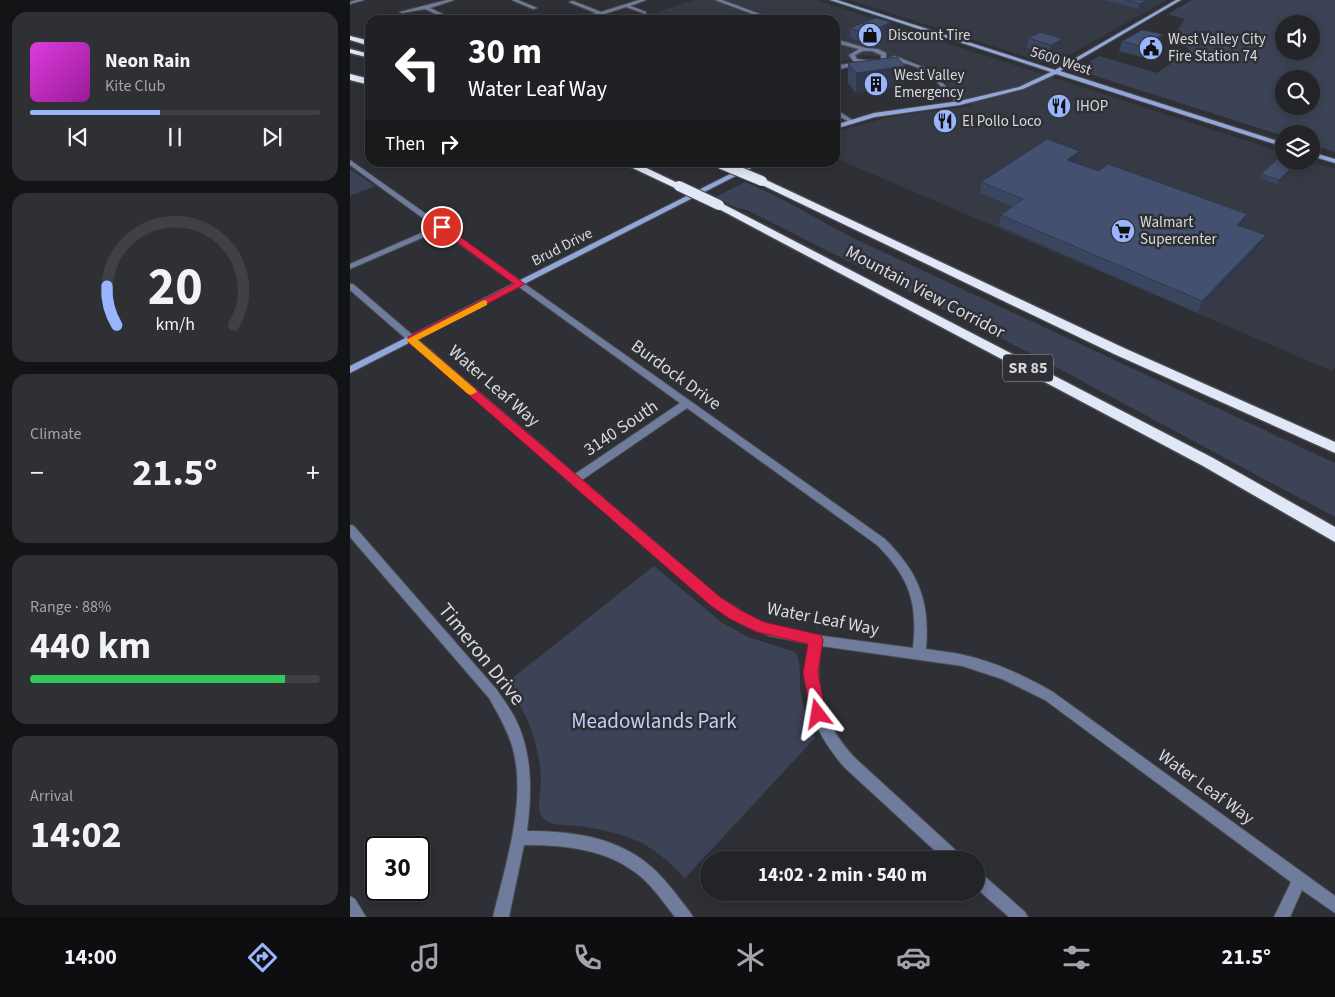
<!DOCTYPE html>
<meta charset="utf-8">
<style>
:root{--surface:#232428;--page:#2f3034;--text:#f1f3f6;--muted:#a3a4a8;--line:#404145;--accent:#99b5fd}
body{margin:0;font-family:"Source Sans 3",sans-serif;background:var(--page);color:var(--text);height:100vh;display:flex;flex-direction:column;font-size:19px;white-space:nowrap}
*{box-sizing:border-box;margin:0}
p{font-size:16px;color:var(--muted)}
.icon{flex:none;width:28px;height:28px;fill:none;stroke:currentColor;stroke-width:2;stroke-linecap:round;stroke-linejoin:round}
.map{position:relative;flex:1;overflow:hidden}
.drawer{display:flex;flex-direction:column;gap:12px;padding:12px;background:#131416;width:350px}
.drawer>*{flex:none}
.banner{position:absolute;left:15px;top:15px;width:475px;height:152px;border-radius:15px;box-shadow:0 2px 12px #0003,0 0 0 1px var(--line);background:#202124;color:#fff;overflow:hidden}
.buttons{position:absolute;left:925px;top:15px;display:grid;gap:10px}
.buttons a{display:grid;place-items:center;width:45px;height:45px;border-radius:50%;background:var(--surface);box-shadow:0 2px 12px #0003,0 0 0 1px var(--line);font-size:25px}
.speed{position:absolute;left:15px;top:836px;display:flex;gap:10px;font-size:25px;font-weight:700;text-align:center}
.speed>*{display:grid;place-content:center;width:65px;height:65px;border-radius:50%;background:var(--surface);box-shadow:0 2px 12px #0003,0 0 0 1px var(--line);line-height:1}
.speed .limit{border:2px solid #111;border-radius:8px;background:#fff;color:#111}
.pin{position:absolute;display:grid;place-items:center;width:42px;height:42px;color:#fff;margin:-21px;border:2px solid #fff;border-radius:50%;box-shadow:0 1px 5px #0007}
.me{position:absolute;width:55px;margin:-28px;rotate:346deg;stroke-linejoin:round;filter:drop-shadow(0 0 4px #0008)}
.turn{display:flex;align-items:center;gap:18px;height:105px;padding:0 20px;font-size:22px}
.turn .icon{width:65px;height:65px;stroke-width:2.5}
.turn b{display:block;font-size:35px;line-height:42px}
.then{display:flex;align-items:center;height:48px;padding:0 20px;background:#0003;gap:10px;font-size:19px}
.big{font-size:38px;font-weight:700;line-height:1.1}
.drawer .widget{flex:1;display:flex;flex-direction:column;justify-content:center;gap:8px;min-width:0;padding:0 18px;border-radius:15px;background:var(--page)}
.drawer .dial{align-items:center;gap:0}
.dial svg{height:130px;overflow:visible;fill:none;stroke:var(--line);stroke-width:7;stroke-linecap:round;text-anchor:middle}
.dial text{fill:var(--text);stroke:none}
.song{display:flex;align-items:center;gap:15px}
.cover{width:60px;height:60px;border-radius:8px;background:linear-gradient(135deg,hsl(300 70% 55%),hsl(300 70% 35%))}
.played{height:5px;border-radius:2px;background:linear-gradient(90deg,var(--accent) 45%,var(--line) 45%)}
.keys{display:flex;justify-content:space-around;direction:ltr}
.heat{display:flex;justify-content:space-between;align-items:center;font-size:28px;direction:ltr}
.charge{height:8px;border-radius:4px;background:linear-gradient(90deg,#34c759 88%,var(--line) 0)}
.trip{position:absolute;left:350px;top:851px;width:285px;height:50px;border-radius:25px;background:var(--surface);box-shadow:0 2px 12px #0003,0 0 0 1px var(--line);font-weight:700;line-height:50px;text-align:center}
.menu{display:flex;height:80px;justify-content:space-around;align-items:center;background:#0e0e10;color:var(--muted)}
.menu .icon{width:35px;height:35px}
.menu .current{color:var(--accent)}
.menu b{font-size:22px;color:var(--text)}
main{display:flex;flex:1;min-height:0}
.map>svg:first-child{display:block}
.built{fill:#363a44}
.green{fill:#3c4356;fill-rule:evenodd}
.lines{fill:none;stroke-linecap:round;stroke-linejoin:round}
.street-casing{stroke:#4a4b50;stroke-width:2}
.secondary-casing{stroke:#4a4b50;stroke-width:2}
.highway-casing{stroke:#4a4b50;stroke-width:3}
.street{fill:#6f7c9c;fill-rule:evenodd}
.secondary{fill:#92a7d9;fill-rule:evenodd}
.highway{fill:#e0e7f7;fill-rule:evenodd}
.highway-bridge-casing{stroke:#4a4b50;stroke-width:12;stroke-linecap:butt}
.highway-bridge{stroke:#e0e7f7;stroke-width:10}
.wall{fill:#3a455f}
.shaded-wall{fill:#30384e}
.building{fill:#44506f;stroke:#30384e}
.route{fill:#e11d48;stroke:#92132f}
.slow{fill:#f59e0b}
.labels{text-anchor:middle;dominant-baseline:central;stroke-width:5;stroke-linejoin:round;paint-order:stroke}
.far-poi-label{font-size:15px;fill:#d8d9dc;stroke:#2f3035;text-anchor:start}
.far-street-label{font-size:15px;fill:#d8d9dc;stroke:#2f3035}
.shield{fill:#2f3035;stroke:#a5a6aa;stroke-width:1}
.shield-label{font-size:16px;font-weight:bold;fill:#d8d9dc}
.street-label{font-size:18px;fill:#d8d9dc;stroke:#2f3035}
.near-street-label{font-size:21px;fill:#d8d9dc;stroke:#2f3035}
.near-park-label{font-size:21px;fill:#bbcefb;stroke:#2f3035}
</style>
<main>
<section class="drawer">
<div class="widget">
<div class="song"><i class="cover"></i><div><b>Neon Rain</b><p>Kite Club</p></div></div>
<div class="played"></div>
<div class="keys"><svg class="icon" aria-label="previous" viewBox="0 0 24 24"><path d="M18 5L8 12l10 7zM5 5v14"/></svg><svg class="icon" aria-label="pause" viewBox="0 0 24 24"><path d="M8 5v14M16 5v14"/></svg><svg class="icon" aria-label="next" viewBox="0 0 24 24"><path d="M6 5l10 7-10 7zM19 5v14"/></svg></div>
</div>
<div class="widget dial"><svg viewBox="0 0 100 80">
<path d="M14 69A42 42 0 1 1 86 69"/>
<path d="M14 69A42 42 0 0 1 8 45" stroke="#99b5fd"/>
<text x="50" y="56" font-size="32" font-weight="700">20</text>
<text x="50" y="72" font-size="11">km/h</text>
</svg></div>
<div class="widget"><p>Climate</p>
<div class="heat"><a>−</a><b class="big">21.5°</b><a>+</a></div>
</div>
<div class="widget"><p>Range · 88%</p><b class="big">440 km</b><div class="charge"></div></div>
<div class="widget"><p>Arrival</p><b class="big">14:02</b></div>
</section>
<div class="map">
<svg width="985" height="917" viewBox="0 0 985 917">
<rect width="100%" height="100%" fill="#2f3035"/>
<!-- built -->
<path class="built" d="M344 0H465L934 153V161H960L985 169V367L982 371 485 158V132L494 129 544 116 623 106 607 94 581 68 557 59 513 55 485 64V20H283Z
M500 0H817L701 65Z"/>
<!-- green -->
<path class="green" d="M842 0H985V152L961 144V134H934V136L736 73 730 68 749 56 807 73 840 51 826 32 835 19 818 14ZM934 24H961V51H934ZM934 79H961V106H934Z
M0 169 25 186 0 196Z
M395 182 426 196 501 237 985 463V517L678 352 395 209 387 208 365 197Z
M304 566 371 622 398 637 445 652C453 664 448 682 451 695 454 710 459 724 465 738L335 878C319 861 302 846 280 838 264 832 244 828 227 826 218 824 202 827 194 819 185 811 191 790 191 779 189 743 178 712 155 684Z"/>
<g class="lines">
<!-- street casing -->
<g class="street-casing">
<path id="street" d="M6 0H14L0 4V2Z
M97 0H104L80 8 105 20H99L75 9 52 13 50 12Z
M162 0H168L187 8 183 9Z
M289 0H296L280 6 296 12V14L276 7 235 20H228L246 13 219 2 223 1 251 12Z
M365 0H372L426 20H419Z
M176 15 187 19V20H181L174 17Z
M485 39 516 48 528 49 536 53V59L545 56 578 69 613 103 608 104C597 94 587 80 575 72 550 54 513 64 485 70V66L507 62 503 61 499 55 509 49 485 43ZM522 51 531 55V60H516L507 59 505 55 513 51Z
M485 109 487 110 504 121 499 122 485 114Z
M0 160 535 539C569 573 580 601 576 649 588 651 601 652 614 655 646 662 675 676 703 692L985 896V913L952 890 940 917H924L941 882 695 700 652 679 612 666 471 646C464 696 471 719 504 757L611 855 613 860H595L494 767C460 726 451 698 459 644L420 636 395 626 361 605 0 290V284H3L225 474 330 403 90 230 0 269V264L85 227 0 165ZM337 408 527 545C559 577 568 602 563 648L466 635 425 627 403 618 369 597 232 480Z
M0 525 4 526 147 690C153 699 159 707 164 716 183 752 182 792 177 831 223 831 271 837 306 871 318 883 329 898 340 912L343 917H325C314 903 304 888 290 876 257 849 216 845 174 845L159 917H143C155 866 178 798 162 746 157 729 148 714 139 698L0 537Z
M626 871 631 873 675 912 678 917H659L626 888Z
M0 896 5 899 16 917H0Z"/>
</g>
<!-- secondary casing -->
<g class="secondary-casing">
<path id="secondary" d="M480 0H487L705 70 826 0H831L710 71 934 143V147L706 74 673 89 610 105 525 117 485 129V125L524 113 610 101 669 87 701 72Z
M961 152 985 159V163L961 156Z
M404 162H413L0 373V366Z"/>
</g>
<!-- highway casing -->
<g class="highway-casing">
<path id="highway" d="M0 36 20 41V46L0 40Z
M0 49 20 54V58L0 53Z
M0 74 20 79V85L0 80Z
M270 162H284L334 186 333 188H325Z
M412 178 774 348 985 442V453L764 354 408 183 407 181Z
M369 202 863 458 985 527V542L853 466 365 207 364 205Z"/>
</g>
<!-- street -->
<use href="#street" class="street"/>
<!-- secondary -->
<use href="#secondary" class="secondary"/>
<!-- highway -->
<use href="#highway" class="highway"/>
<!-- highway-bridge casing -->
<g class="highway-bridge-casing">
<path id="highway-bridge" d="M371 164 412 181
M329 186 369 205"/>
</g>
<!-- highway-bridge -->
<use href="#highway-bridge" class="highway-bridge"/>
</g>
<!-- wall -->
<path class="wall" d="M754 0H806L789 9Z
M541 23 540 32 516 43 500 38V28Z
M678 38 711 49 699 55 677 48Z
M772 41 810 44 791 57 769 51Z
M498 63 554 86 506 93 498 83Z
M730 151 728 161 726 163 749 171 897 214 892 227 916 235 910 247 848 313 649 226 651 215 663 207 630 193 631 182Z
M943 167 927 184 910 178 911 174Z"/>
<!-- shaded-wall -->
<path class="shaded-wall" d="M797 0H806L789 9 790 4Z
M541 22 540 32 516 43V34Z
M813 34 810 44 791 57 793 47Z
M713 39 711 49 699 55 701 45Z
M555 66 554 86 506 93V73Z
M730 151 728 161 715 170 717 160Z
M945 164 943 167 927 184 929 180Z
M897 214 893 226 882 236 887 225Z
M916 235 910 247 848 313 852 301Z"/>
<!-- building -->
<path class="building" d="M777 0H797L790 4Z
M525 18 541 22 516 34 500 28Z
M792 30 813 34 793 47 772 41Z
M690 32 713 39 701 45 678 38Z
M547 57 555 66 506 73 498 63Z
M697 139 730 151 717 160 749 171 758 164 897 214 887 225 916 235 852 301 651 215 673 199 631 182Z
M928 158 934 160V161H937L945 164 929 180 911 174Z"/>
<!-- route -->
<path class="route" d="M89 225H94L175 284 68 340 370 597 390 610 414 622 471 635 473 640 468 673 476 714 473 719 468 721 463 719 461 714 453 673 458 644 407 632 380 619 360 605 58 342V337L164 284 89 229Z"/>
<!-- slow -->
<path class="slow" d="M134 300 137 301V305L68 340 125 389 127 392 121 395 118 394 56 340Z"/>
<!-- icons -->
<defs>
<g id="shop-disc" transform="scale(1.25)"><circle r="9.5" fill="#99b5fd" stroke="#2f3035"/><path d="M-5-2.5h2.3a2.7 3.5 0 0 1 5.4 0H5L5.5 6h-11ZM-1.5-2.5h3a1.5 2.3 0 0 0-3 0Z" fill="#111"/></g>
<g id="civic-disc" transform="scale(1.25)"><circle r="9.5" fill="#99b5fd" stroke="#2f3035"/><path d="M-.6-6.5H3V-4.5H.6V-3L4-1V1h2V6H-6V1h2V-1L-.6-3ZM-1.2 2.5V6h2.4V2.5Z" fill="#111"/></g>
<g id="building-disc" transform="scale(1.25)"><circle r="9.5" fill="#99b5fd" stroke="#2f3035"/><path d="M-4-6H4V6H1V3H-1V6H-4ZM-2.5-4.3h1.7v1.8h-1.7ZM.8-4.3h1.7v1.8H.8ZM-2.5-1h1.7V.8h-1.7ZM.8-1h1.7V.8H.8Z" fill="#111"/></g>
<g id="restaurant-disc" transform="scale(1.25)"><circle r="9.5" fill="#99b5fd" stroke="#2f3035"/><path d="M-5-6h1v4h1v-4h1v4h1v-4h1v5L-1.5 .5V6h-2V.5L-5-1ZM5-6V6H3V1.5H1.5Q1.5-4 5-6Z" fill="#111"/></g>
<g id="supermarket-disc" transform="scale(1.25)"><circle r="9.5" fill="#99b5fd" stroke="#2f3035"/><path d="M-6-5.5h2.5l.6 2H6L4.5 2H-2.5L-4.4-4H-6ZM-1.5 3.2a1.3 1.3 0 1 0 .1 0ZM3 3.2a1.3 1.3 0 1 0 .1 0Z" fill="#111"/></g>
</defs>
<g fill-rule="evenodd">
<use href="#shop-disc" x="520" y="35"/>
<use href="#civic-disc" x="801" y="48"/>
<use href="#building-disc" x="526" y="84"/>
<use href="#restaurant-disc" x="709" y="106"/>
<use href="#restaurant-disc" x="595" y="121"/>
<use href="#supermarket-disc" x="773" y="231"/>
</g>
<g class="labels">
<!-- far-poi labels -->
<g class="far-poi-label">
<text x="538" y="35">Discount Tire</text>
<text x="818" y="39">West Valley City<tspan x="818" dy="17">Fire Station 74</tspan></text>
<text x="544" y="75">West Valley<tspan x="544" dy="17">Emergency</tspan></text>
<text x="726" y="106">IHOP</text>
<text x="612" y="121">El Pollo Loco</text>
<text x="790" y="222">Walmart<tspan x="790" dy="17">Supercenter</tspan></text>
</g>
<!-- far-street labels -->
<g class="far-street-label">
<text transform="translate(711 61) rotate(18)">5600 West</text>
<text transform="translate(212 247) rotate(-27)">Brud Drive</text>
</g>
<!-- shield labels -->
<rect class="shield" x="653" y="354.5" width="50" height="27" rx="4"/>
<g class="shield-label">
<text x="678" y="368">SR 85</text>
</g>
<!-- street labels -->
<g class="street-label">
<text transform="translate(575 292) rotate(28)">Mountain View Corridor</text>
<text transform="translate(326 375) rotate(36)">Burdock Drive</text>
<text transform="translate(144 386) rotate(41)">Water Leaf Way</text>
<text transform="translate(271 428) rotate(-34)">3140 South</text>
<text transform="translate(473 619) rotate(11)">Water Leaf Way</text>
<text transform="translate(856 787) rotate(36)">Water Leaf Way</text>
</g>
<!-- near-street labels -->
<g class="near-street-label">
<text transform="translate(132 654) rotate(51)">Timeron Drive</text>
</g>
<!-- near-park labels -->
<g class="near-park-label">
<text x="304" y="721">Meadowlands Park</text>
</g>
</g>
</svg>
<div class="buttons">
<a><svg class="icon" aria-label="sound" viewBox="0 0 24 24"><path d="M4 9h4l5-4v14l-5-4H4zM17 9q2 3 0 6"/></svg></a>
<a><svg class="icon" aria-label="search" viewBox="0 0 24 24"><circle cx="10" cy="10" r="6"/><path d="M15 15l6 6"/></svg></a>
<a><svg class="icon" aria-label="layers" viewBox="0 0 24 24"><path d="M12 4l9 5-9 5-9-5zM3 14l9 5 9-5"/></svg></a>
</div>
<div class="speed"><div class="limit">30</div></div>
<div class="pin" style="left:92px;top:227px;background:#d93025"><svg class="icon" aria-label="arrive" viewBox="0 0 24 24"><path d="M6 21V4h12l-3 4 3 4H6"/></svg></div>
<svg class="me" style="left:468px;top:714px" viewBox="-20 -20 40 40"><path d="M0-17L14 15 0 8-14 15z" fill="#e11d48" stroke="#fff" stroke-width="4"/></svg>
<div class="trip">14:02 · 2 min · 540 m</div>
<div class="banner">
<div class="turn"><svg class="icon" aria-label="left" viewBox="0 0 24 24"><path d="M17 20v-9H6M10 6l-5 5 5 5"/></svg><div><b>30 m</b>Water Leaf Way</div></div>
<div class="then">Then<svg class="icon" aria-label="right" viewBox="0 0 24 24"><path d="M7 20v-9h11M14 6l5 5-5 5"/></svg></div>
</div>
</div>
</main>
<nav class="menu">
<b>14:00</b>
<svg class="icon current" aria-label="directions" viewBox="0 0 24 24"><path d="M12 3l9 9-9 9-9-9zM9 14v-3h6M13 9l2 2-2 2"/></svg>
<svg class="icon" aria-label="music" viewBox="0 0 24 24"><path d="M9 18V5l10-2v13"/><circle cx="6" cy="18" r="3"/><circle cx="16" cy="16" r="3"/></svg>
<svg class="icon" aria-label="phone" viewBox="0 0 24 24"><path d="M5 4h4l2 5-3 2q2 4 5 5l2-3 5 2v4C11 20 4 13 5 4z"/></svg>
<svg class="icon" aria-label="climate" viewBox="0 0 24 24"><path d="M12 3v18M4 7l16 10M4 17L20 7"/></svg>
<svg class="icon" aria-label="car" viewBox="0 0 24 24"><path d="M5 17H2v-5l4-1 3-4h7l3 4 3 1v5h-3M9 17h6M6 11h13"/><circle cx="7" cy="17" r="2"/><circle cx="17" cy="17" r="2"/></svg>
<svg class="icon" aria-label="filters" viewBox="0 0 24 24"><path d="M4 7h16M4 17h16"/><circle cx="9" cy="7" r="2"/><circle cx="15" cy="17" r="2"/></svg>
<b>21.5°</b>
</nav>
